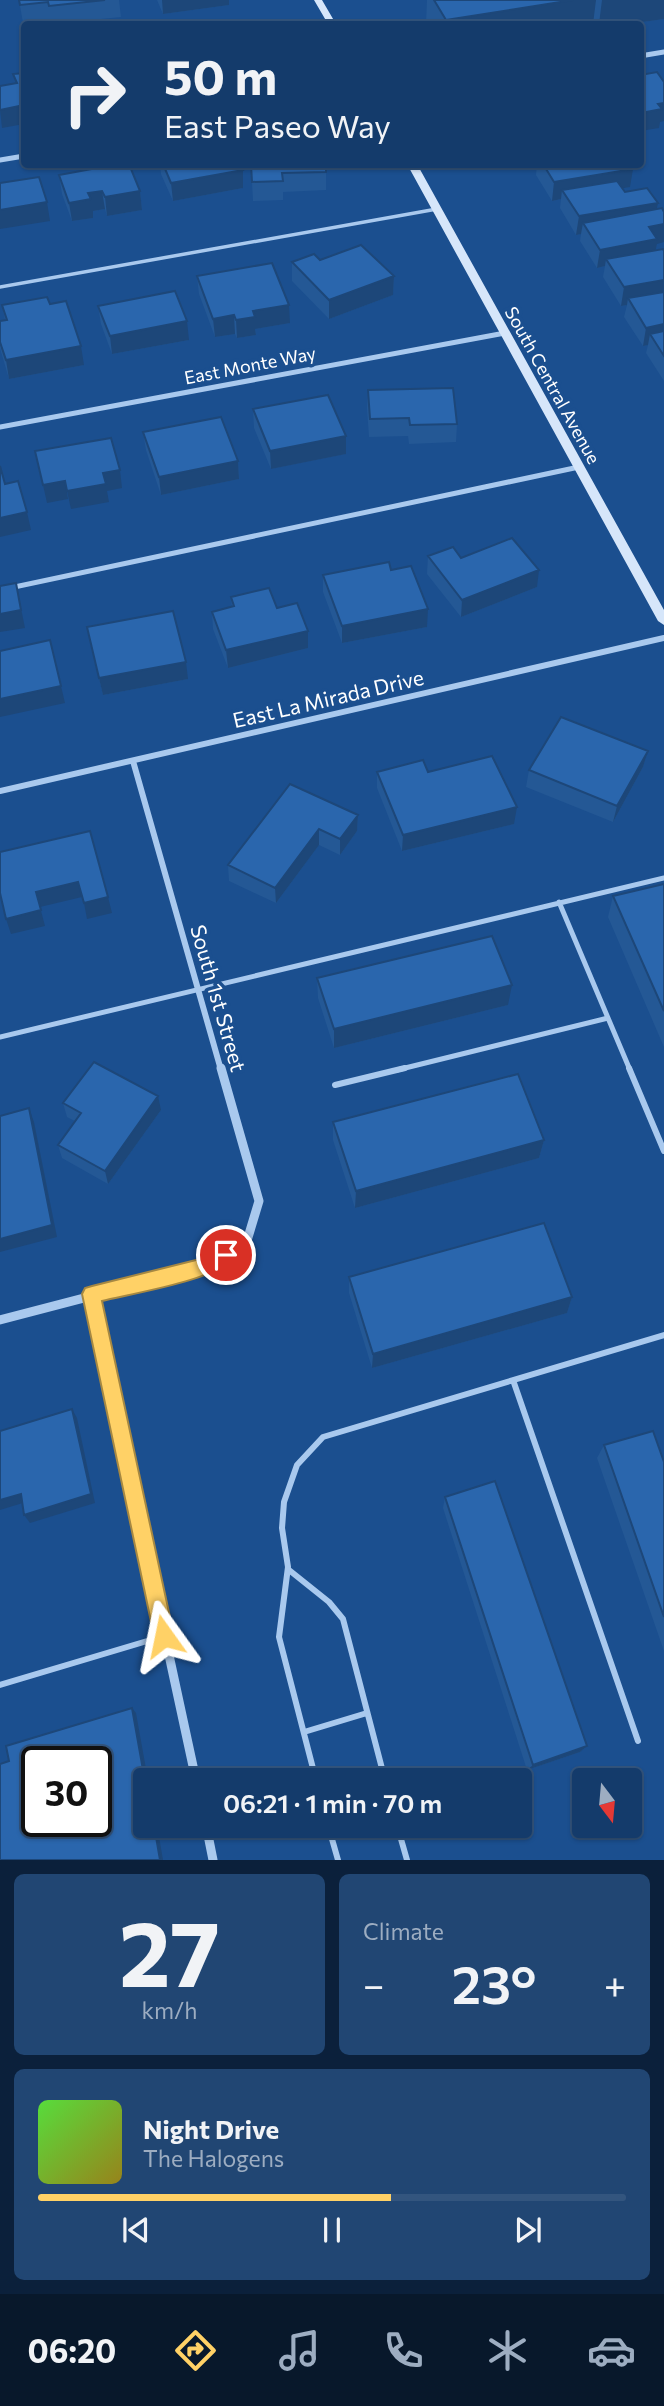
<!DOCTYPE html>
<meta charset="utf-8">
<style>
:root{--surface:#143b6b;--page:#214673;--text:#f1f3f6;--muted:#9dadc1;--line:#33557e;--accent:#ffd166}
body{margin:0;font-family:Commissioner,sans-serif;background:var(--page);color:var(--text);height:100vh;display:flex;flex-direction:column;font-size:26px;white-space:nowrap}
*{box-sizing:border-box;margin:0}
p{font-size:23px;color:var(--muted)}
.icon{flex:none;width:38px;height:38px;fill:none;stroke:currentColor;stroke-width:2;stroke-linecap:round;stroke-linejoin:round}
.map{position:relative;height:1860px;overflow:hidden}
.panel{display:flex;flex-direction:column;gap:14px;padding:14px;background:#0b203b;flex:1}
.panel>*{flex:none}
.guide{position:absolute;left:21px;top:21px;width:623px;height:147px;border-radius:7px;box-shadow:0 2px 5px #0004,0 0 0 2px var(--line);background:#143b6b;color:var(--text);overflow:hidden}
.needle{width:46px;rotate:164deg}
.controls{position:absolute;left:572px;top:1768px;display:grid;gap:14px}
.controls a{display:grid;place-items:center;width:70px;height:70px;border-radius:7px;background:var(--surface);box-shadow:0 2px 5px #0004,0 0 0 2px var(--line);font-size:35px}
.speed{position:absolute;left:21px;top:1746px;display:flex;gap:14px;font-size:35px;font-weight:700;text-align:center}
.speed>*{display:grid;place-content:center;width:91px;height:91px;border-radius:50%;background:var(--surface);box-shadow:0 2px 5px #0004,0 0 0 2px var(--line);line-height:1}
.speed .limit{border:4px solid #111;border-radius:10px;background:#fff;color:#111}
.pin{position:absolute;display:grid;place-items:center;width:60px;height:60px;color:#fff;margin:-30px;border:4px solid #fff;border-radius:50%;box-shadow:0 2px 7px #0007}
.me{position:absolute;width:77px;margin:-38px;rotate:348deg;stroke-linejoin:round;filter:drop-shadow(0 0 5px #0008)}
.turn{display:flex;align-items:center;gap:24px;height:147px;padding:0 28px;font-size:32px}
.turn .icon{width:91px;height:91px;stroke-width:2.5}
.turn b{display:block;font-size:49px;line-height:60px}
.big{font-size:52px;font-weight:600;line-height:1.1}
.panel .widget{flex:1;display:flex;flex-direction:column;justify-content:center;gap:10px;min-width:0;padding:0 24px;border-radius:10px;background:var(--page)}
.panel .dial{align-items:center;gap:0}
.dial b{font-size:91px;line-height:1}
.song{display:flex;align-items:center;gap:21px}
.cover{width:84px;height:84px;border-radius:10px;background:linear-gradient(135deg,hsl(110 70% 55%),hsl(50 70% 35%))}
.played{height:7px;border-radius:4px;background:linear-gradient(90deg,var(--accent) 60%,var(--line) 60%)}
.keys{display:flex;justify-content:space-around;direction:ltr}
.heat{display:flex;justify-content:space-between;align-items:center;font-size:38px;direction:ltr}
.panel .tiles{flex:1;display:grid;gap:14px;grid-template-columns:1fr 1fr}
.widget:last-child{grid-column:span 2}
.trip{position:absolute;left:133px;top:1768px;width:399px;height:70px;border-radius:7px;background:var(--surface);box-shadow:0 2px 5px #0004,0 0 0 2px var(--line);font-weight:600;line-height:70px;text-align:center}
.tabs{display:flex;height:112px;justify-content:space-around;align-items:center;background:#08182b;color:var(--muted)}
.tabs .icon{width:49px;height:49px}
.tabs .current{color:var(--accent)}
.tabs b{font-size:32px;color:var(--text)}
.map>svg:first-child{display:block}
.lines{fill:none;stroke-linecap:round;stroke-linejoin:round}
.lane-far2{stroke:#a9c9ee;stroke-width:3.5}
.lane-far1{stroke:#a9c9ee;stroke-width:5}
.lane{stroke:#a9c9ee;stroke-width:6}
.street-far2{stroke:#a9c9ee;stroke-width:5}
.street-far1{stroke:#a9c9ee;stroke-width:6}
.street{stroke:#a9c9ee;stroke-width:9}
.secondary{fill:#d6e6fa;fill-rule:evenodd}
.wall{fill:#245895}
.shaded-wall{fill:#1d4779}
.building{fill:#2a66ad;stroke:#1d4779;stroke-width:2;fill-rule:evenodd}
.route{fill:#ffd166;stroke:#a68842;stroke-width:2}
.labels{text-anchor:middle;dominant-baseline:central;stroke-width:7;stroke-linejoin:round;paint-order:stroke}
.far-street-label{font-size:18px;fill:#fff;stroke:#1b4f8f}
.street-label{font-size:21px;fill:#fff;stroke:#1b4f8f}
</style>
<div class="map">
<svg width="664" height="1860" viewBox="0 0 664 1860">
<rect width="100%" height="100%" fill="#1b4f8f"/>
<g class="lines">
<!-- lane-far2 -->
<path class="lane-far2" d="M0 287 437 209"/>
<!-- lane-far1 -->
<path class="lane-far1" d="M0 590 579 467
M559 902 630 1070
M0 1037 664 878
M397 1070 608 1018"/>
<!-- lane -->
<path class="lane" d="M629 1068 664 1151
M335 1085 405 1068
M513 1380 638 1741
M289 1570 329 1602 343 1619 385 1780
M0 1685 164 1636
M304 1732 367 1713
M316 1780 279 1637 288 1567 282 1528 284 1502 297 1465 323 1437 664 1335
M328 1825 338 1860
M397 1825 407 1860"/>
<!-- street-far2 -->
<path class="street-far2" d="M640 56 664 52
M0 160 24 156
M0 427 505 333"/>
<!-- street-far1 -->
<path class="street-far1" d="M133 761 221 1070
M0 791 664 638"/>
<!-- street -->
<path class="street" d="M91 1294 196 1780
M0 1320 207 1266 246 1244 259 1201 221 1068
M206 1825 213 1860"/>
<!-- secondary -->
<path class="secondary" d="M314 0H322L336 24H328Z
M407 164H417L664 610V625L658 621Z"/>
</g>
<!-- wall -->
<path class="wall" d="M19 0H119L121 17 51 24 50 20 23 23Z
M157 0H229V5L163 14Z
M427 0H664V19L628 24H594L593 23V24H426Z
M160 164H240L243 188 173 201 161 174Z
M251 164 326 172V190L283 192V200L253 201Z
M537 164H630V187L622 188 625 192 656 209 657 244 655 250 664 251V381L646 353 648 345 643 346 624 317 627 305 621 306 603 277 605 266 597 268 580 241 581 234 576 235 560 208 561 199 552 201 536 175Z
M59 175 140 191 142 210 107 216 105 209 93 211V218L72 221 62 194Z
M320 260 394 276 393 295 329 319 292 281V262Z
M197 276 290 323 255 329 256 335 237 338 235 334 215 337 199 294Z
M50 304 84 365 9 379 0 348V321L5 320 2 305Z
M98 306 189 340 112 354 101 324Z
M368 390 457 424 456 442 409 444 408 436 369 437 367 408Z
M253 409 346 454 271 469 254 428Z
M143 432 238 461 239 479 161 495 146 450Z
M428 556 461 558 537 587 461 617 427 574Z
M391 570 427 627 342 643 323 592V575Z
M231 597 277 608 308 648 228 668 213 629 212 612 232 607Z
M87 627 188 679 103 695Z
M648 751 643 767 613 822 526 787 529 770Z
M377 772H428L514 824 402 851 377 788Z
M290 784 358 815 357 831 340 855 319 845 276 903 229 881 228 865Z
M664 884V1047L608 917 613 896Z
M317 978 508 1005 334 1048 318 998Z
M63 1103 161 1110 108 1184 62 1158 58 1145 75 1121 67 1117Z
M333 1122 544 1140 539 1158 355 1208 333 1140Z
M349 1277 572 1297 567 1313 372 1368 349 1293Z
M604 1445 664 1462V1651L597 1458Z
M445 1497 587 1746 580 1752 527 1770 443 1508Z"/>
<!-- shaded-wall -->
<path class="shaded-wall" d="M162 0H229V5L163 14Z
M573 0H596L593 24H446V20Z
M602 0H664V19L628 24H599Z
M664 103V121L660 122 659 128 640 131 641 113 658 104Z
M24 105V124L2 128 0 110Z
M633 169 630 187 567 198 562 190 561 199 552 201 554 182Z
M243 170V188L173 201 171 183Z
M102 191 105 209 93 211V218L72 221 69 203 88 193Z
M140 191 142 210 107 216 105 197Z
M47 202 50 221 0 229V210Z
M658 203 654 221 583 223 581 234 576 235 579 216Z
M664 224V242L657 244 654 257 606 259 605 266 597 268 600 250 649 227Z
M394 276 393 295 329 319V300Z
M664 280V298H628L627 305 621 306 624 287Z
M289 305 290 323 255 329 256 335 237 338 236 320 253 311Z
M234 315 235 334 215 337 213 319Z
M187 321 189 340 112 354 110 336Z
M664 324V342L650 334 648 345 643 346 646 328Z
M81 346 84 365 9 379 6 360Z
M346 436V454L271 469 270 451Z
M238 461 239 479 161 495 159 477Z
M120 470 122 488 107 491 109 502 71 509 67 491 103 473Z
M65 481 68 499 47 503 43 485Z
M27 512 31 530 0 537V518Z
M539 570 537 587 461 617 462 600Z
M16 583 25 628 0 632V614Z
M428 609 427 627 342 643V626Z
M308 631V648L228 668 226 650Z
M186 662 188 679 103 695 99 678Z
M61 686 65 703 0 717V699Z
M648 751 643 767 613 822 617 806Z
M517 807 514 824 402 851 403 835Z
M358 815 357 831 340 855V839Z
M319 829V845L276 903 275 888Z
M78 882 82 897 40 907 45 926 11 934 6 919 36 892Z
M108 897 112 913 87 919 84 903Z
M512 985 508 1005 334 1048V1029Z
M158 1096 161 1110 108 1184 105 1171Z
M29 1108 34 1122 57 1237 0 1252V1239Z
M544 1140 539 1158 355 1208 356 1191Z
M572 1297 567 1313 372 1368 373 1354Z
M72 1409 77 1418 95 1503 30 1523 24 1515Z
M21 1494 26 1502 0 1510V1500Z
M132 1708 136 1713 148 1780H145Z
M587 1746 580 1752 527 1770 533 1765Z
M154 1825H157L163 1860H160Z"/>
<!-- building -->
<path class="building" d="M19 0H105L49 6 48 2 20 5Z
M434 0H573L446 20Z
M657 72 664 82V103L658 104 662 109 641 113 640 75Z
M24 73V105L0 110V86L17 83 13 74Z
M119 164H129L140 191 105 197 102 191 88 193 91 199 69 203 59 175Z
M163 164H240L243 170 171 183Z
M251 164H326V172L282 173 283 181 252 182Z
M543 164H630L633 169 554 182Z
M39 177 47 202 0 210V183Z
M617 181 625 192 647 188 658 203 579 216 562 190Z
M662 208 664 212V224L649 227 657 239 600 250 583 223Z
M361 245 394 276 329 300 292 262 314 254 320 260Z
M663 249 664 251V280L624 287 606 259Z
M272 263 289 305 253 311 255 317 236 320 234 315 213 319 197 276Z
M175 291 187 321 110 336 98 306Z
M664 292V324L646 328 628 298Z
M47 297 50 304 66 301 81 346 6 360 0 342V321L7 320 2 305Z
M664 331V356L650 334Z
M453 388 457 424 410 425 409 418 370 419 368 390Z
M328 395 346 436 270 451 253 409Z
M221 417 238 461 159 477 143 432Z
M111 438 120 470 103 473 106 484 67 491 65 481 43 485 35 451Z
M0 466 5 484 18 481 27 512 0 518Z
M512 538 539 570 462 600 428 556 453 547 461 558Z
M389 562 391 570 411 566 428 609 342 626 323 575Z
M16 583 21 610 0 614V586Z
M269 588 277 608 297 603 308 631 226 650 212 612 234 606 231 597Z
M173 611 186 662 99 678 87 627Z
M50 640 61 686 0 699V651Z
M561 717 648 751 617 806 529 770Z
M492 756 517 807 403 835 377 772 423 760 428 772Z
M290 784 358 815 340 839 319 829 275 888 228 865Z
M90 831 108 897 84 903 78 882 36 892 41 910 6 919 0 893V852Z
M664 884V1011L613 896Z
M492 936 512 985 334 1029 317 978Z
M94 1062 158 1096 105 1171 58 1145 81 1113 63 1103Z
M518 1074 544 1140 356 1191 333 1122Z
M29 1108 52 1225 0 1239V1116Z
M544 1223 572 1297 373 1354 349 1277Z
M72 1409 91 1494 24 1515 21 1494 0 1500V1431Z
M653 1431 664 1462V1617L604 1445Z
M495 1481 587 1746 533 1765 445 1497Z
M132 1708 145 1781V1825H154L160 1860H0V1764L9 1761 6 1746ZM37 1762H96V1822H37Z"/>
<!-- route -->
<path class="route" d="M226 1247 233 1249 235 1255C225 1279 129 1294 102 1301L174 1636 171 1643 164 1646 157 1643 154 1636 82 1294 85 1288 92 1286 204 1258Z"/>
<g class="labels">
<!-- far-street labels -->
<g class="far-street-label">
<text transform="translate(250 365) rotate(-11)">East Monte Way</text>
<text transform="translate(553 385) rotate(61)">South Central Avenue</text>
</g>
<!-- street labels -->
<g class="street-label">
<text transform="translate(328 698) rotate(-13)">East La Mirada Drive</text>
<text transform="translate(219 998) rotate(74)">South 1st Street</text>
</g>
</g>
</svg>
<div class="controls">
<a><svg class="needle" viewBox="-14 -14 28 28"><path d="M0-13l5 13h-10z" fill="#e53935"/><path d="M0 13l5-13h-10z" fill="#9dadc1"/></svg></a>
</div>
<div class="speed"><div class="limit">30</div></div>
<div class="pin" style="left:226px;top:1255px;background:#d93025"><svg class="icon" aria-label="arrive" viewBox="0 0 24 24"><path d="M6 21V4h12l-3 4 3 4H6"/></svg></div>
<svg class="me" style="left:164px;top:1636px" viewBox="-20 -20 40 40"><path d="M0-17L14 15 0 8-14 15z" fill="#ffd166" stroke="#fff" stroke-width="4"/></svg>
<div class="trip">06:21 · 1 min · 70 m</div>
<div class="guide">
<div class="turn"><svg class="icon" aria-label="right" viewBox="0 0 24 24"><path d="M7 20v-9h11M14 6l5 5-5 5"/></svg><div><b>50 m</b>East Paseo Way</div></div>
</div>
</div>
<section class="panel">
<div class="tiles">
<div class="widget dial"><b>27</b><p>km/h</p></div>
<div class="widget"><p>Climate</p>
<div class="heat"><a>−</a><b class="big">23°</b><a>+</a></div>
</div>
<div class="widget">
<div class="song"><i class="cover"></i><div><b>Night Drive</b><p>The Halogens</p></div></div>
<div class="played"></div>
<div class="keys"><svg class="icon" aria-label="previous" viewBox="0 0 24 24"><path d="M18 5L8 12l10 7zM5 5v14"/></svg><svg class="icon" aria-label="pause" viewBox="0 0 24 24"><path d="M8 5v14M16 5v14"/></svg><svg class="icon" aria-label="next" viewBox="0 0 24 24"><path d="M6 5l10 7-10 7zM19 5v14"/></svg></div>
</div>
</div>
</section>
<nav class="tabs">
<b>06:20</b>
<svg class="icon current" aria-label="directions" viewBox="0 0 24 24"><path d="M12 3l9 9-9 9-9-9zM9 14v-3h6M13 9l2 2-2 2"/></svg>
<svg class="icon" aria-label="music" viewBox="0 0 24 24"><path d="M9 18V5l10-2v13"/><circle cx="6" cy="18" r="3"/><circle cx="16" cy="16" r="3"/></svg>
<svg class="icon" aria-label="phone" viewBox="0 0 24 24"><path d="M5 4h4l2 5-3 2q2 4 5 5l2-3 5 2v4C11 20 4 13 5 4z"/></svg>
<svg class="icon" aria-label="climate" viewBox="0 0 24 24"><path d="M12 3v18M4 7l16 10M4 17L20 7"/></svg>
<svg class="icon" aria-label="car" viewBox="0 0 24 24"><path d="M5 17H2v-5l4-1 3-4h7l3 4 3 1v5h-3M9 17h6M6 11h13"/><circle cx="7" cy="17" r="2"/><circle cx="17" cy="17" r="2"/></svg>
</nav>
